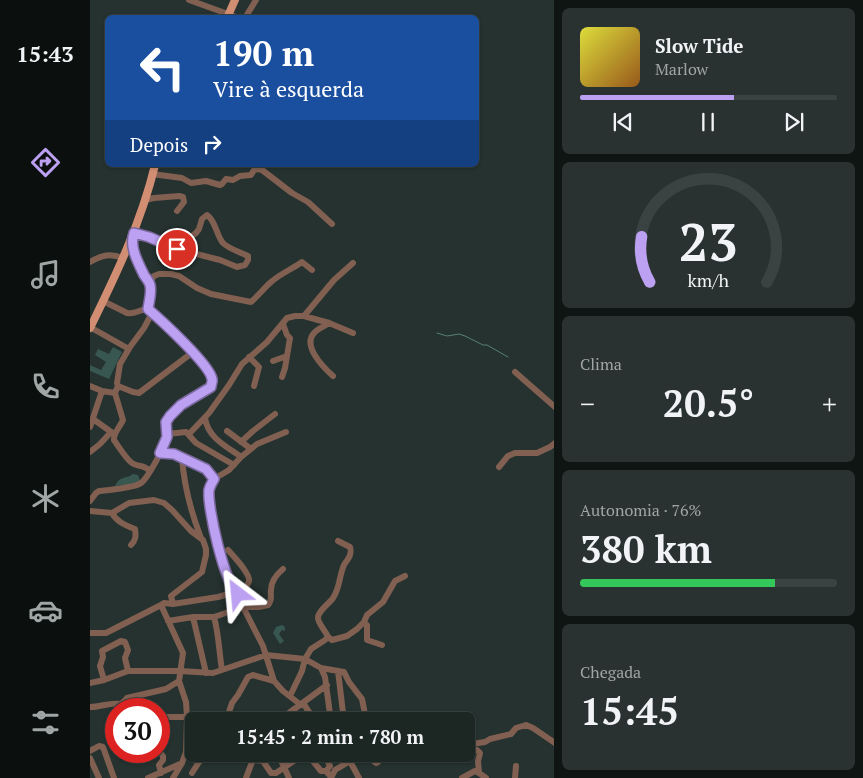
<!DOCTYPE html>
<html lang="pt">
<meta charset="utf-8">
<style>
:root{--surface:#1c2623;--page:#293230;--text:#f1f3f6;--muted:#a0a5a6;--line:#3a4341;--accent:#bca0f2}
body{margin:0;font-family:"PT Serif",serif;background:var(--page);color:var(--text);height:100vh;display:flex;flex-direction:column;font-size:19px;white-space:nowrap}
*{box-sizing:border-box;margin:0}
p{font-size:16px;color:var(--muted)}
.icon{flex:none;width:28px;height:28px;fill:none;stroke:currentColor;stroke-width:2;stroke-linecap:round;stroke-linejoin:round}
.map{position:relative;flex:1;overflow:hidden}
.details{display:flex;flex-direction:column;gap:8px;padding:8px;background:#0f1513;width:309px}
.details>*{flex:none}
.guide{position:absolute;left:15px;top:15px;width:374px;height:152px;border-radius:8px;box-shadow:0 1px 4px #0004,0 0 0 1px var(--line);background:#1a4fa0;color:#fff;overflow:hidden}
.speed{position:absolute;left:15px;top:698px;display:flex;gap:10px;font-size:25px;font-weight:700;text-align:center}
.speed>*{display:grid;place-content:center;width:65px;height:65px;border-radius:50%;background:var(--surface);box-shadow:0 1px 4px #0004,0 0 0 1px var(--line);line-height:1}
.speed .limit{border:8px solid #d22;background:#fff;color:#111}
.pin{position:absolute;display:grid;place-items:center;width:42px;height:42px;color:#fff;margin:-21px;border:2px solid #fff;border-radius:50%;box-shadow:0 1px 5px #0007}
.me{position:absolute;width:55px;margin:-28px;rotate:331deg;stroke-linejoin:round;filter:drop-shadow(0 0 4px #0008)}
.turn{display:flex;align-items:center;gap:18px;height:105px;padding:0 25px;font-size:22px}
.turn .icon{width:65px;height:65px;stroke-width:2.5}
.turn b{display:block;font-size:35px;line-height:42px}
.then{display:flex;align-items:center;height:48px;padding:0 25px;background:#0003;gap:10px;font-size:19px}
.big{font-size:38px;font-weight:700;line-height:1.1}
.details .tile{flex:1;display:flex;flex-direction:column;justify-content:center;gap:8px;min-width:0;padding:0 18px;border-radius:8px;background:var(--page)}
.details .dial{align-items:center;gap:0}
.dial svg{height:130px;overflow:visible;fill:none;stroke:var(--line);stroke-width:7;stroke-linecap:round;text-anchor:middle}
.dial text{fill:var(--text);stroke:none}
.song{display:flex;align-items:center;gap:15px}
.cover{width:60px;height:60px;border-radius:8px;background:linear-gradient(135deg,hsl(60 70% 55%),hsl(30 70% 35%))}
.played{height:5px;border-radius:2px;background:linear-gradient(90deg,var(--accent) 60%,var(--line) 60%)}
.keys{display:flex;justify-content:space-around;direction:ltr}
.heat{display:flex;justify-content:space-between;align-items:center;font-size:28px;direction:ltr}
.charge{height:8px;border-radius:4px;background:linear-gradient(90deg,#34c759 76%,var(--line) 0)}
.trip{position:absolute;left:95px;top:712px;width:290px;height:50px;border-radius:8px;background:var(--surface);box-shadow:0 1px 4px #0004,0 0 0 1px var(--line);font-weight:700;line-height:50px;text-align:center}
main{display:flex;flex:1;min-height:0}
.dock{display:flex;flex-direction:column;width:90px;justify-content:space-around;align-items:center;background:#0b0f0e;color:var(--muted)}
.dock .icon{width:35px;height:35px}
.dock .current{color:var(--accent)}
.dock b{font-size:22px;color:var(--text)}
.map>svg:first-child{display:block}
.green{fill:#375750}
.lines{fill:none;stroke-linecap:round;stroke-linejoin:round}
.stream{stroke:#578076;stroke-width:1}
.minor{stroke:#816052;stroke-width:6}
.major{stroke:#d28e73;stroke-width:8}
.route-casing{stroke:#7a689d;stroke-width:12}
.route{stroke:#bca0f2;stroke-width:9}
</style>
<main>
<nav class="dock">
<b>15:43</b>
<svg class="icon current" aria-label="directions" viewBox="0 0 24 24"><path d="M12 3l9 9-9 9-9-9zM9 14v-3h6M13 9l2 2-2 2"/></svg>
<svg class="icon" aria-label="music" viewBox="0 0 24 24"><path d="M9 18V5l10-2v13"/><circle cx="6" cy="18" r="3"/><circle cx="16" cy="16" r="3"/></svg>
<svg class="icon" aria-label="phone" viewBox="0 0 24 24"><path d="M5 4h4l2 5-3 2q2 4 5 5l2-3 5 2v4C11 20 4 13 5 4z"/></svg>
<svg class="icon" aria-label="climate" viewBox="0 0 24 24"><path d="M12 3v18M4 7l16 10M4 17L20 7"/></svg>
<svg class="icon" aria-label="car" viewBox="0 0 24 24"><path d="M5 17H2v-5l4-1 3-4h7l3 4 3 1v5h-3M9 17h6M6 11h13"/><circle cx="7" cy="17" r="2"/><circle cx="17" cy="17" r="2"/></svg>
<svg class="icon" aria-label="filters" viewBox="0 0 24 24"><path d="M4 7h16M4 17h16"/><circle cx="9" cy="7" r="2"/><circle cx="15" cy="17" r="2"/></svg>
</nav>
<div class="map">
<svg width="465" height="778" viewBox="0 0 465 778">
<rect width="100%" height="100%" fill="#25322f"/>
<!-- green -->
<path class="green" d="M23 347 32 352 19 379 0 371V365L11 370 16 362 5 355 8 349 19 354Z
M43 474 48 475 50 481 49 484 25 486C31 475 34 480 43 474Z
M192 625 195 627V631L192 630 189 634 194 641 190 644 183 633 186 627Z"/>
<g class="lines">
<!-- stream -->
<path class="stream" d="M347 333 357 336 369 334 375 336 393 345H397L418 357"/>
<!-- minor -->
<path class="minor" d="M99 0 149 18
M155 18 166 0
M62 174 92 178 101 183 116 181 130 185 132 184 136 179 143 180 150 176 161 175 164 170 168 169 172 170 202 193 218 202 242 224
M55 200 64 198 89 196 93 197 94 202 87 211
M44 233 59 237 87 249 130 260 147 267 155 265 158 260V256C150 252 139 249 133 243 126 235 126 221 117 215L112 219 109 229 106 233 92 243 87 249
M42 239 43 250 46 257 59 283 61 293 58 309
M0 262C12 255 20 253 33 258
M59 283 64 276 69 274H81L89 276 107 288 121 294 161 302C168 296 174 288 181 282 190 274 202 269 212 262L222 270
M62 313 54 328 40 347 30 364 27 383 28 386 43 392 49 393 103 352
M214 316 244 280 263 263
M239 323C235 326 229 328 225 332 211 345 233 367 243 376
M0 327 39 349
M159 357 169 367 164 386
M183 361 197 356
M425 372 465 407
M192 377 195 368 200 338 197 335 193 324
M0 386 12 391 25 393
M28 386 25 393 33 420C30 427 23 433 24 440 28 446 37 460 42 463 48 468 52 463 60 471
M115 418C118 438 136 446 151 457
M3 419 24 434
M0 427 12 391
M137 431 161 449
M77 434 96 432 106 443 144 465
M99 434 119 413 139 385 152 364 177 342 197 318 205 316H214L239 323 263 333
M151 442 163 431 185 414
M0 452 10 444 21 432
M70 453H84L116 469 124 479
M92 458C94 485 101 512 111 538
M409 467 418 456 425 453H447L460 447 465 443
M0 501 6 493 9 491C19 490 44 488 51 483 58 478 75 446 77 437 78 430 74 425 78 419 88 403 106 397 121 387 121 384 123 381 122 379 120 365 70 320 58 309 50 309 45 315 37 313L13 301
M0 511 22 513 39 503 64 500 74 503 82 510 101 531 113 540 116 549V555L112 572 81 596 83 604 128 597 145 592 148 594 153 607 173 646 184 681 193 691 211 705
M22 513C27 522 35 525 45 529 46 536 46 540 41 545
M138 550C143 556 160 573 159 581 158 586 152 591 148 594
M145 592 127 546 119 494 120 485 124 479 139 470 151 457 167 444 196 432
M103 617 116 673
M124 617C129 635 129 652 132 670
M78 621 103 617H124L153 607H169L178 605C183 599 180 597 181 590 181 581 187 574 193 569
M274 622 277 625V640L292 645
M0 633H16L71 605
M238 637 242 640 257 636 267 629 274 622 277 615 293 602 305 581 315 576
M231 668 254 672 259 682 272 699 275 714V717L272 721
M248 671 254 721
M14 680 10 666 13 657 12 651 31 641 35 642 38 650 35 658 38 671
M0 683 14 680 38 671H90L123 673 176 655 215 659 231 668 235 677 240 714 244 721
M200 696 212 671 215 659 221 649 235 640 238 637C236 631 227 623 228 617 229 610 239 604 243 598 250 588 249 576 254 565 256 561 259 559 260 555 261 551 261 551 260 547L248 541
M213 703 225 721
M31 704 37 698 76 689 89 681
M0 707C11 707 20 702 31 704L33 709
M69 717H97
M26 720V721
M135 721 138 715 142 703 148 695 158 677 163 675 184 681
M188 721 237 685
M212 721 220 714
M356 721 362 718H367
M0 751 9 746 13 747 24 778
M69 751 73 756V760L69 765 71 773
M376 751 382 744 395 742 400 739 421 734 426 728 436 725 443 728 465 743
M96 752 100 754 109 762 120 754
M188 754 199 778
M234 754 240 766 236 771
M256 754 269 778
M375 754 376 756 380 754 383 750H387L390 753 388 761 389 773
M0 758 9 778
M164 760 173 761 181 773H186L214 754 218 755 231 771H236L241 777
M102 773 109 762
M58 778 90 764
M83 778 92 763 96 752 97 717 96 702 89 681 93 653 71 605 74 603 83 604
M156 778 165 754
M241 778 245 770 260 761 270 756 279 757 286 763 288 762 295 754
M372 778 385 771 389 773 396 778
M425 778 426 766"/>
<!-- major -->
<path class="major" d="M137 18 145 0
M0 328C26 275 51 223 65 165"/>
</g>
<g class="lines">
<!-- route casing -->
<g class="route-casing">
<path id="route" d="M87 249 59 237 44 233C39 247 48 262 54 275 56 278 59 281 60 285 62 293 59 301 58 309 71 320 120 365 122 379 123 381 121 384 121 387L91 405 80 416 76 422 77 437 70 453 84 454 116 469 124 479C122 483 120 485 119 490 117 507 135 586 148 594"/>
</g>
<!-- route -->
<use href="#route" class="route"/>
</g>
</svg>
<div class="speed"><div class="limit">30</div></div>
<div class="pin" style="left:87px;top:249px;background:#d93025"><svg class="icon" aria-label="arrive" viewBox="0 0 24 24"><path d="M6 21V4h12l-3 4 3 4H6"/></svg></div>
<svg class="me" style="left:148px;top:594px" viewBox="-20 -20 40 40"><path d="M0-17L14 15 0 8-14 15z" fill="#bca0f2" stroke="#fff" stroke-width="4"/></svg>
<div class="trip">15:45 · 2 min · 780 m</div>
<div class="guide">
<div class="turn"><svg class="icon" aria-label="left" viewBox="0 0 24 24"><path d="M17 20v-9H6M10 6l-5 5 5 5"/></svg><div><b>190 m</b>Vire à esquerda</div></div>
<div class="then">Depois<svg class="icon" aria-label="right" viewBox="0 0 24 24"><path d="M7 20v-9h11M14 6l5 5-5 5"/></svg></div>
</div>
</div>
<section class="details">
<div class="tile">
<div class="song"><i class="cover"></i><div><b>Slow Tide</b><p>Marlow</p></div></div>
<div class="played"></div>
<div class="keys"><svg class="icon" aria-label="previous" viewBox="0 0 24 24"><path d="M18 5L8 12l10 7zM5 5v14"/></svg><svg class="icon" aria-label="pause" viewBox="0 0 24 24"><path d="M8 5v14M16 5v14"/></svg><svg class="icon" aria-label="next" viewBox="0 0 24 24"><path d="M6 5l10 7-10 7zM19 5v14"/></svg></div>
</div>
<div class="tile dial"><svg viewBox="0 0 100 80">
<path d="M14 69A42 42 0 1 1 86 69"/>
<path d="M14 69A42 42 0 0 1 9 41" stroke="#bca0f2"/>
<text x="50" y="56" font-size="32" font-weight="700">23</text>
<text x="50" y="72" font-size="11">km/h</text>
</svg></div>
<div class="tile"><p>Clima</p>
<div class="heat"><a>−</a><b class="big">20.5°</b><a>+</a></div>
</div>
<div class="tile"><p>Autonomia · 76%</p><b class="big">380 km</b><div class="charge"></div></div>
<div class="tile"><p>Chegada</p><b class="big">15:45</b></div>
</section>
</main>
